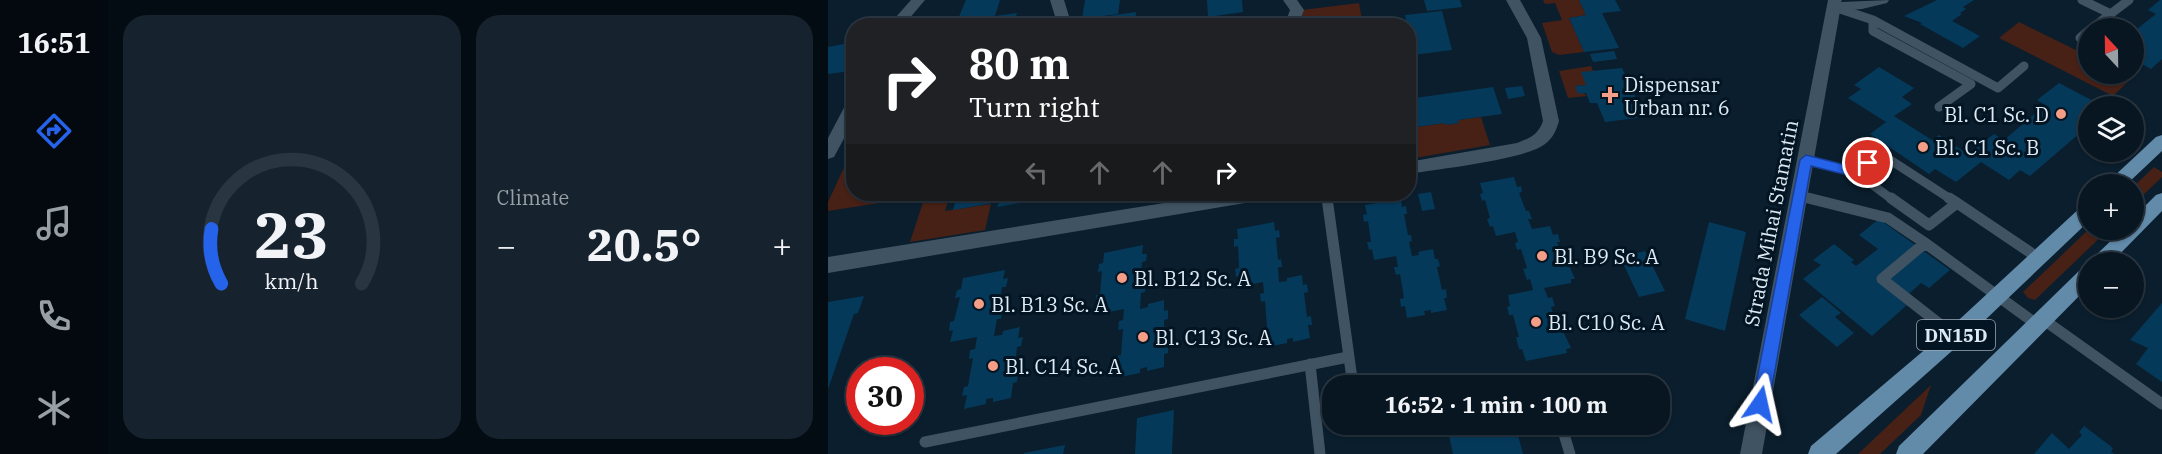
<!DOCTYPE html>
<meta charset="utf-8">
<style>
:root{--surface:#081622;--page:#16232f;--text:#f1f3f6;--muted:#989fa5;--line:#293540;--accent:#2563eb}
body{margin:0;font-family:"IBM Plex Serif",serif;background:var(--page);color:var(--text);height:100vh;display:flex;flex-direction:column;font-size:22px;white-space:nowrap}
*{box-sizing:border-box;margin:0}
p{font-size:20px;color:var(--muted)}
.icon{flex:none;width:33px;height:33px;fill:none;stroke:currentColor;stroke-width:2;stroke-linecap:round;stroke-linejoin:round}
.map{position:relative;flex:1;overflow:hidden}
.panel{display:flex;flex-direction:column;gap:15px;padding:15px;background:#040c13;width:720px}
.panel>*{flex:none}
.banner{position:absolute;left:18px;top:18px;width:570px;height:183px;border-radius:24px;box-shadow:0 2px 4px #0004,0 0 0 2px var(--line);background:#202124;color:#fff;overflow:hidden}
.needle{width:39px;rotate:338deg}
.buttons{position:absolute;left:1250px;top:18px;display:grid;gap:12px}
.buttons a{display:grid;place-items:center;width:66px;height:66px;border-radius:50%;background:var(--surface);box-shadow:0 2px 4px #0004,0 0 0 2px var(--line);font-size:30px}
.speed{position:absolute;left:18px;top:357px;display:flex;gap:12px;font-size:30px;font-weight:700;text-align:center}
.speed>*{display:grid;place-content:center;width:78px;height:78px;border-radius:50%;background:var(--surface);box-shadow:0 2px 4px #0004,0 0 0 2px var(--line);line-height:1}
.speed .limit{border:9px solid #d22;background:#fff;color:#111}
.pin{position:absolute;display:grid;place-items:center;width:51px;height:51px;color:#fff;margin:-26px;border:3px solid #fff;border-radius:50%;box-shadow:0 2px 6px #0007}
.me{position:absolute;width:66px;margin:-33px;rotate:11deg;stroke-linejoin:round;filter:drop-shadow(0 0 4px #0008)}
.turn{display:flex;align-items:center;gap:21px;height:126px;padding:0 24px;font-size:27px}
.turn .icon{width:78px;height:78px;stroke-width:2.5}
.turn b{display:block;font-size:42px;line-height:51px}
.lanes{display:flex;align-items:center;height:57px;padding:0 24px;background:#0003;justify-content:center;gap:30px;direction:ltr}
.lanes .off{opacity:.35}
.big{font-size:45px;font-weight:700;line-height:1.1}
.panel .tile{flex:1;display:flex;flex-direction:column;justify-content:center;gap:9px;min-width:0;padding:0 21px;border-radius:24px;background:var(--page)}
.panel .dial{align-items:center;gap:0}
.dial svg{height:156px;overflow:visible;fill:none;stroke:var(--line);stroke-width:7;stroke-linecap:round;text-anchor:middle}
.dial text{fill:var(--text);stroke:none}
.heat{display:flex;justify-content:space-between;align-items:center;font-size:33px;direction:ltr}
.panel .tiles{flex:1;display:grid;gap:15px;grid-template-columns:repeat(2,1fr)}
.trip{position:absolute;left:494px;top:375px;width:348px;height:60px;border-radius:24px;background:var(--surface);box-shadow:0 2px 4px #0004,0 0 0 2px var(--line);font-weight:700;line-height:60px;text-align:center}
main{display:flex;flex:1;min-height:0}
.menu{display:flex;flex-direction:column;width:108px;justify-content:space-around;align-items:center;background:#03090e;color:var(--muted)}
.menu .icon{width:42px;height:42px}
.menu .selected{color:var(--accent)}
.menu b{font-size:27px;color:var(--text)}
.map>svg:first-child{display:block}
.green{fill:#472016}
.building{fill:#05395a}
.lines{fill:none;stroke-linecap:round;stroke-linejoin:round}
.lane-far1{stroke:#405362;stroke-width:9}
.lane{stroke:#405362;stroke-width:11}
.street{fill:#405362;fill-rule:evenodd}
.primary{fill:#628aa9;fill-rule:evenodd}
.route{fill:#2563eb;stroke:#184099;stroke-width:1.5}
.poi-dot{fill:#f49e87;stroke:#031523;stroke-width:2}
.labels{text-anchor:middle;dominant-baseline:central;stroke-width:6;stroke-linejoin:round;paint-order:stroke}
.shield{fill:#031523;stroke:#9ca9b5;stroke-width:1.5}
.shield-label{font-size:18px;font-weight:bold;fill:#dde9f3}
.poi-label{font-size:20px;fill:#dde9f3;stroke:#031523;text-anchor:start}
.street-label{font-size:20px;fill:#dde9f3;stroke:#031523}
</style>
<main>
<nav class="menu">
<b>16:51</b>
<svg class="icon selected" aria-label="directions" viewBox="0 0 24 24"><path d="M12 3l9 9-9 9-9-9zM9 14v-3h6M13 9l2 2-2 2"/></svg>
<svg class="icon" aria-label="music" viewBox="0 0 24 24"><path d="M9 18V5l10-2v13"/><circle cx="6" cy="18" r="3"/><circle cx="16" cy="16" r="3"/></svg>
<svg class="icon" aria-label="phone" viewBox="0 0 24 24"><path d="M5 4h4l2 5-3 2q2 4 5 5l2-3 5 2v4C11 20 4 13 5 4z"/></svg>
<svg class="icon" aria-label="climate" viewBox="0 0 24 24"><path d="M12 3v18M4 7l16 10M4 17L20 7"/></svg>
</nav>
<section class="panel">
<div class="tiles">
<div class="tile dial"><svg viewBox="0 0 100 80">
<path d="M14 69A42 42 0 1 1 86 69"/>
<path d="M14 69A42 42 0 0 1 9 41" stroke="#2563eb"/>
<text x="50" y="56" font-size="32" font-weight="700">23</text>
<text x="50" y="72" font-size="11">km/h</text>
</svg></div>
<div class="tile"><p>Climate</p>
<div class="heat"><a>−</a><b class="big">20.5°</b><a>+</a></div>
</div>
</div>
</section>
<div class="map">
<svg width="1334" height="454" viewBox="0 0 1334 454">
<rect width="100%" height="100%" fill="#0a1e2d"/>
<!-- green -->
<path class="green" d="M715 0H751L758 15 741 18 756 52 731 55 724 52 714 23 734 20 727 3 717 4Z
M531 3 535 25H475L474 10Z
M1191 22 1260 56V74H1295L1304 78 1285 96 1171 38Z
M763 66 765 71 758 85 747 86 759 96 740 98 731 71Z
M653 117 662 145 581 159V142L584 141 581 128 617 123 618 125 631 123 630 120Z
M25 148 26 194H122L117 211 163 204 157 230 82 242 97 196 0 211V202Z
M1326 167 1334 172V177L1305 205V187Z
M1260 230H1280L1207 300 1200 298 1195 292Z
M1103 385 1093 415 1052 454H1030Z"/>
<!-- building -->
<path class="building" d="M138 0H172L167 16 189 13 185 26H151L153 18 163 16 130 19Z
M257 0H292L290 14 254 19Z
M379 0H414L415 12 380 17Z
M596 0H632L634 7 599 11Z
M751 0H787L793 11 774 13 791 48 756 52 741 18 758 15Z
M1109 0H1146L1135 7 1138 9 1132 13 1134 14 1124 21 1152 36 1135 48 1092 24 1094 23 1076 16Z
M1332 0H1334V59L1323 69 1314 64 1305 71V32L1328 14 1320 10Z
M614 11 624 50 585 55 577 15Z
M308 12 307 26H272L273 17Z
M26 42V65L23 71 0 74V47Z
M786 51 789 59 765 62 762 54Z
M1051 67 1086 88 1074 97 1084 104 1066 116 1104 140 1111 135 1140 154 1166 134 1176 140 1217 105 1209 100 1231 83 1271 104 1260 106V126L1202 176 1192 170 1181 180 1153 162 1128 182 1107 169 1101 174 1042 134 1058 122 1020 98 1033 89 1026 85Z
M794 68 817 117 777 122 769 103H762L758 93 750 94 747 86 758 85 753 72Z
M694 86 697 96 680 99 677 88Z
M665 87 674 114 630 120 631 123 618 125 617 123 581 128 585 141 580 142V99Z
M686 177 689 187 693 186 694 192 691 193 698 211H701L704 219H700L704 229 722 226 725 235 730 234 732 242H729L736 262 739 261 747 279H743V283L716 288 720 298 724 297 727 306 723 307 731 329H734L743 348 738 349 739 353 698 361 694 349H691L688 337H691L685 315H681L679 307 682 306 680 295 705 290 702 279 699 280 695 269 699 268 693 249 689 250 687 243 690 242 687 232 668 236 665 226 662 227 659 219 662 218 657 200 654 201 652 194 655 193 652 183Z
M603 192 607 209 594 211 590 194Z
M129 194H194L192 203 169 207 171 202 125 210Z
M573 199 574 207 578 206 579 214H576L580 235H583L584 241 581 242 584 256 591 255 590 252 605 249 607 259H610L612 266 609 267 614 290 618 289 619 298H616L619 310 603 313V310L596 311 597 315 579 318 577 306 573 307 572 299 576 298 572 274 568 275 566 267H570L568 256 546 260 544 249 541 250 539 242H543L540 221 536 222 535 215 539 214 537 205Z
M1051 219 1122 270 1101 288 1093 283 1073 301 1079 305 1044 336 975 279 993 265 985 260 1006 244 1026 260 1023 262 1028 266 1050 249 1031 235Z
M446 222 447 231 451 230 452 237 448 238 450 260 453 259 454 267H450L451 282 459 281V278L474 275 475 285 479 284 480 292 476 293 479 317 483 316 484 325H480L482 338 465 342V338L459 339V343L440 347 439 335 435 336 434 327H439L437 301 433 302 432 294 436 293 435 282 412 287 411 276 408 277 407 269 411 268 410 246 406 247V239H410L409 229Z
M881 222 918 232 897 331 857 319Z
M315 245 314 254H319L318 261 314 262 313 285 317 284V292L313 293 312 309 320 307V304L336 300V311L340 310V319L336 320V345L340 344V353L336 354V367L319 371V367L312 369V373L292 377 293 364 288 365 289 356 293 355 295 329 290 330 291 321 295 320 296 309 271 314 272 302 268 303V295L272 294 274 271 270 272 271 264 275 263 276 253Z
M817 251 837 291 811 297 792 257Z
M177 270 175 279 180 278 178 287H174L170 312 174 311 173 319H169L166 336 174 335 175 331 192 327 190 338 195 337 193 346 189 347 186 375 190 373 189 382 185 383 183 398 165 402V398L158 399V404L136 409 139 395 134 396 136 387 140 386 145 358 141 359 142 350 147 349 149 337 122 342 125 330 121 331 122 322 126 321 132 297 127 298 129 290 133 289 135 278Z
M36 296 30 313 26 314 0 389V302Z
M994 297 1013 313 1007 317 1026 333 1009 347 971 315Z
M1334 303V382L1308 364 1320 348 1302 340Z
M346 410 344 454H307L309 418Z
M647 424H687L695 454H625L620 431Z
M1256 426 1285 448 1283 452 1286 454H1206L1224 433 1241 449 1254 435 1251 432Z
M237 445 235 454H196V453Z"/>
<g class="lines">
<!-- lane-far1 -->
<path class="lane-far1" d="M1254 0 1283 14
M1006 7 1045 20 1170 88 1196 66
M1045 20V31L1143 84 1111 107
M1264 28 1301 0
M1252 38 1260 31
M978 160 1027 172 1065 200
M1027 172 1053 154 1124 200
M498 194 499 200
M972 196 986 200"/>
<!-- lane -->
<path class="lane" d="M499 198 525 386
M980 198 1060 218 1097 243
M1063 198 1101 225 1129 203 1209 257
M1121 198 1129 203
M1216 320 1334 404
M1127 336 1054 279 1097 243 1211 326
M482 364 492 454
M695 386 702 384 706 386
M733 424 742 454
M97 442 520 357"/>
<!-- street -->
<path class="street" d="M83 0H97L75 26H60Z
M222 0H236L244 26H230Z
M455 0H469L476 10 470 26H456L462 10Z
M678 0H692L713 38 731 121C728 131 725 138 717 144 697 160 609 169 580 174V162L689 143C702 138 710 135 715 121L699 38Z
M1000 0H1014L1013 2 1061 0 1059 3 1034 9 1012 11 934 454H912Z
M26 99V120L6 157 0 159V138L20 100Z
M392 194H438L435 199 429 201 0 273V257Z"/>
<!-- primary -->
<path class="primary" d="M1334 135V151L1299 184H1281L1283 179 1328 137Z
M1334 193V211L1284 262H1264L1266 257 1294 230H1305V218L1328 195Z
M1260 204V222L1134 342 1008 454H980L983 446 1120 330 1254 206Z
M1260 267V287L1095 454H1068L1071 446 1253 269Z"/>
</g>
<!-- route -->
<path class="route" d="M978 155 1025 167 1040 158 1046 163 1027 177 983 166 941 404 938 410 932 412 927 410 924 404 972 160Z"/>
<!-- markers -->
<g class="poi-dot">
<path d="M779 86h6v6h6v6h-6v6h-6v-6h-6v-6h6z"/>
<circle cx="1233" cy="114" r="6"/>
<circle cx="1095" cy="147" r="6"/>
<circle cx="714" cy="256" r="6"/>
<circle cx="294" cy="278" r="6"/>
<circle cx="151" cy="304" r="6"/>
<circle cx="708" cy="322" r="6"/>
<circle cx="315" cy="337" r="6"/>
<circle cx="165" cy="366" r="6"/>
</g>
<g class="labels">
<!-- shield labels -->
<rect class="shield" x="1089" y="320" width="78" height="30" rx="4.5"/>
<g class="shield-label">
<text x="1128" y="335">DN15D</text>
</g>
<!-- poi labels -->
<g class="poi-label">
<text x="796" y="84">Dispensar<tspan x="796" dy="23">Urban nr. 6</tspan></text>
<text x="1221" y="114" text-anchor="end">Bl. C1 Sc. D</text>
<text x="1107" y="147">Bl. C1 Sc. B</text>
<text x="726" y="256">Bl. B9 Sc. A</text>
<text x="306" y="278">Bl. B12 Sc. A</text>
<text x="163" y="304">Bl. B13 Sc. A</text>
<text x="720" y="322">Bl. C10 Sc. A</text>
<text x="327" y="337">Bl. C13 Sc. A</text>
<text x="177" y="366">Bl. C14 Sc. A</text>
</g>
<!-- street labels -->
<g class="street-label">
<text transform="translate(943 223) rotate(-79)">Strada Mihai Stamatin</text>
</g>
</g>
</svg>
<div class="buttons">
<a><svg class="needle" viewBox="-14 -14 28 28"><path d="M0-13l5 13h-10z" fill="#e53935"/><path d="M0 13l5-13h-10z" fill="#989fa5"/></svg></a>
<a><svg class="icon" aria-label="layers" viewBox="0 0 24 24"><path d="M12 4l9 5-9 5-9-5zM3 14l9 5 9-5"/></svg></a>
<a>+</a>
<a>−</a>
</div>
<div class="speed"><div class="limit">30</div></div>
<div class="pin" style="left:1040px;top:163px;background:#d93025"><svg class="icon" aria-label="arrive" viewBox="0 0 24 24"><path d="M6 21V4h12l-3 4 3 4H6"/></svg></div>
<svg class="me" style="left:932px;top:404px" viewBox="-20 -20 40 40"><path d="M0-17L14 15 0 8-14 15z" fill="#2563eb" stroke="#fff" stroke-width="4"/></svg>
<div class="trip">16:52 · 1 min · 100 m</div>
<div class="banner">
<div class="turn"><svg class="icon" aria-label="right" viewBox="0 0 24 24"><path d="M7 20v-9h11M14 6l5 5-5 5"/></svg><div><b>80 m</b>Turn right</div></div>
<div class="lanes"><svg class="icon off" aria-label="left" viewBox="0 0 24 24"><path d="M17 20v-9H6M10 6l-5 5 5 5"/></svg><svg class="icon off" aria-label="ahead" viewBox="0 0 24 24"><path d="M12 20V5M6 11l6-6 6 6"/></svg><svg class="icon off" aria-label="ahead" viewBox="0 0 24 24"><path d="M12 20V5M6 11l6-6 6 6"/></svg><svg class="icon" aria-label="right" viewBox="0 0 24 24"><path d="M7 20v-9h11M14 6l5 5-5 5"/></svg></div>
</div>
</div>
</main>
